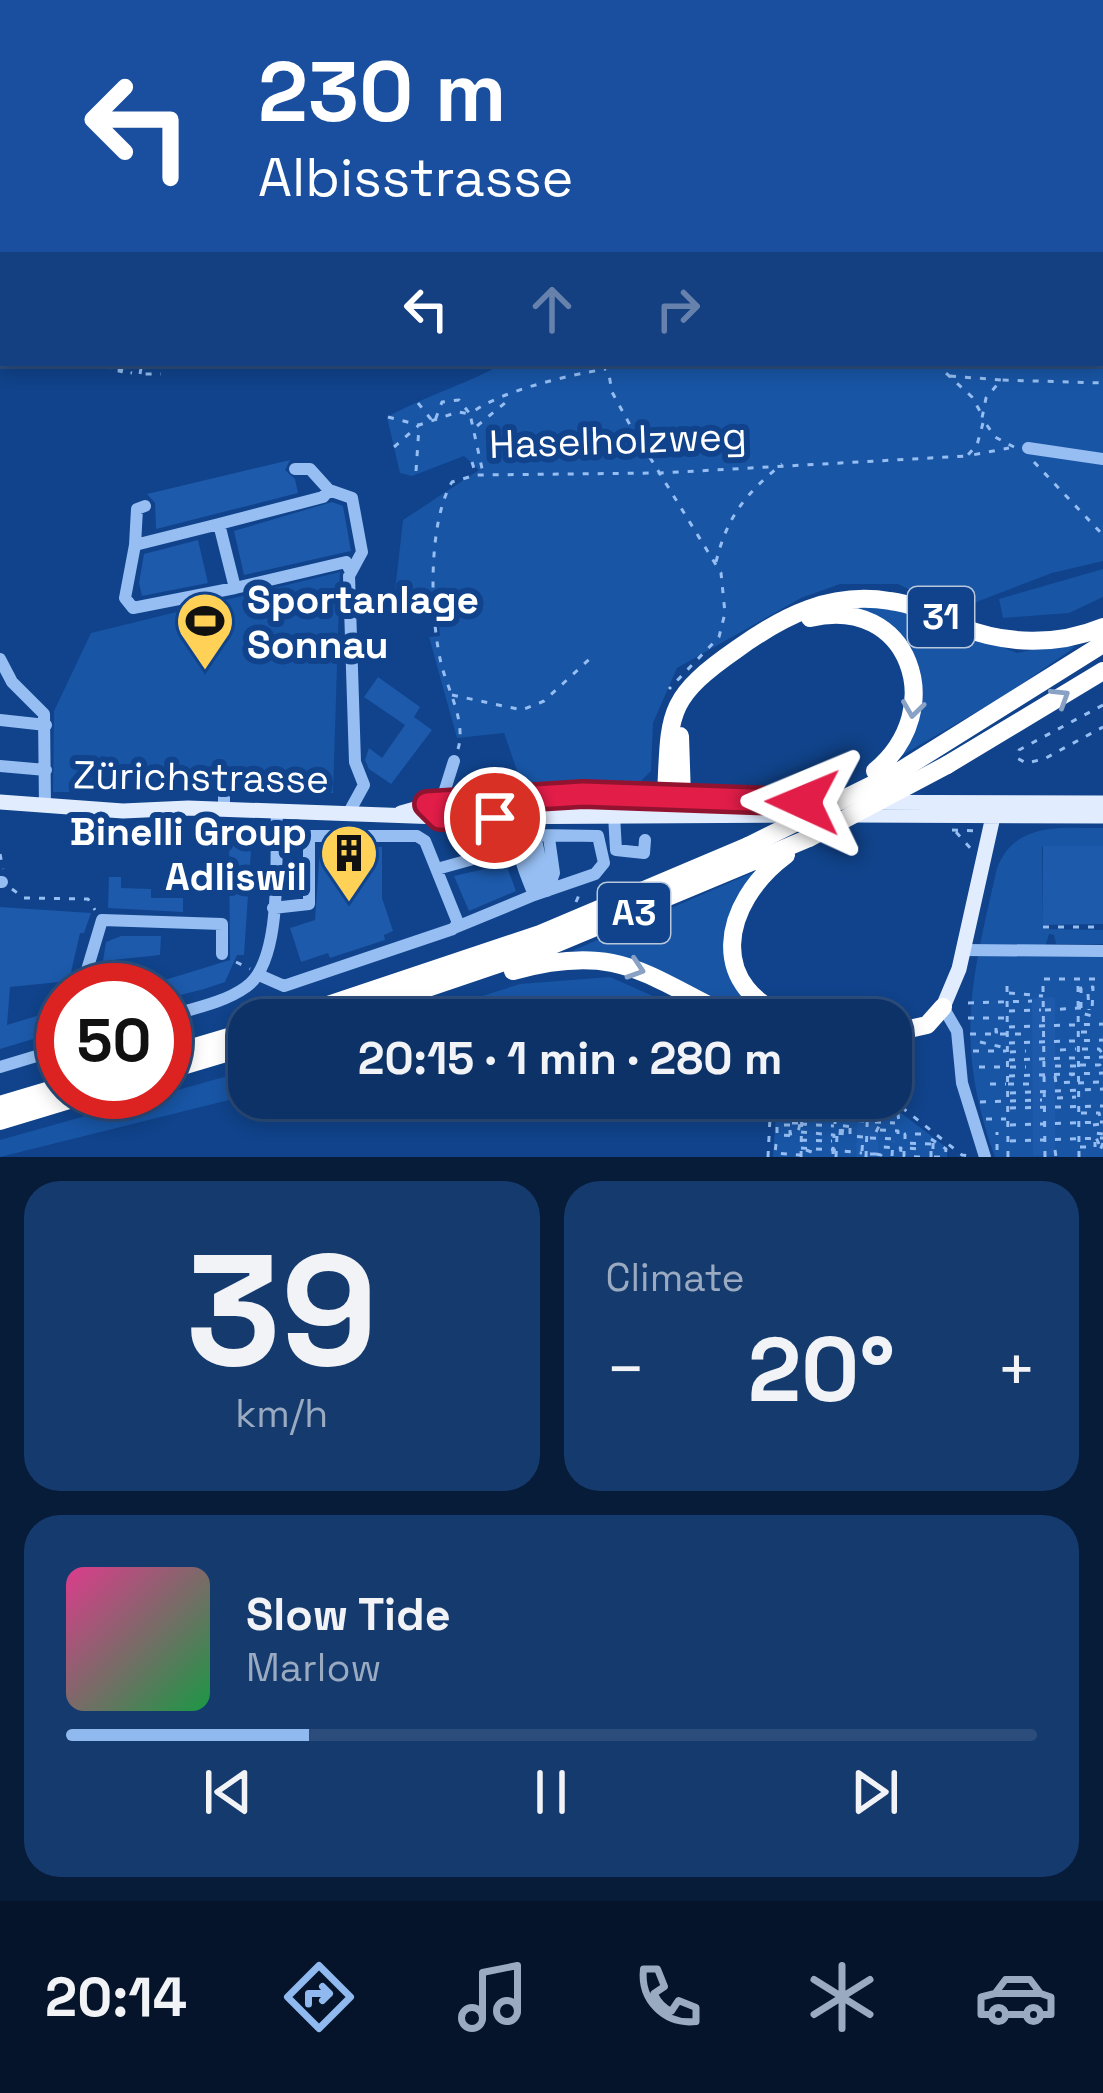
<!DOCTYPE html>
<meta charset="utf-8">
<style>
:root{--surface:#0c3268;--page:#153a6e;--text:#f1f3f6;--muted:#9aaac0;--line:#2c4d7c;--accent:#90b9f0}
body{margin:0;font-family:"Space Grotesk",sans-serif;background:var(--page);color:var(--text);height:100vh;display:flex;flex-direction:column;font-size:45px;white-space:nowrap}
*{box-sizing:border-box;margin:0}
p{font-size:39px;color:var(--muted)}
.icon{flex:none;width:66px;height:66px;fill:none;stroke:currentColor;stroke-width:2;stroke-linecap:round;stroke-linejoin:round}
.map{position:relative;height:1157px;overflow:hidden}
.details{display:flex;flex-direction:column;gap:24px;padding:24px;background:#071c39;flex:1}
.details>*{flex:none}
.banner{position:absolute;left:0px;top:0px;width:1104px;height:366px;box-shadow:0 6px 18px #0003,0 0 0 3px var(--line);background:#1a4fa0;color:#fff;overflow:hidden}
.speed{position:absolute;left:36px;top:963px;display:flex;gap:24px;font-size:60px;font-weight:700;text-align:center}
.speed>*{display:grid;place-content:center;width:156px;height:156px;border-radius:50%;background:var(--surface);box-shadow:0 6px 18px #0003,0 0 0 3px var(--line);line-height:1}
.speed .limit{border:18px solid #d22;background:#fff;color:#111}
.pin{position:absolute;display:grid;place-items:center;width:102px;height:102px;color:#fff;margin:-51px;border:6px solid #fff;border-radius:50%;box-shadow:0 3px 12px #0007}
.me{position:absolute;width:132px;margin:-66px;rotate:271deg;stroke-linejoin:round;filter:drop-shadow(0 0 9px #0008)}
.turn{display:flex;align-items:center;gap:42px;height:252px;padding:0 60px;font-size:54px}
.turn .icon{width:156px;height:156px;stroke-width:2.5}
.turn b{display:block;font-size:84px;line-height:102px}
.lanes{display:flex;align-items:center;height:114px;padding:0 60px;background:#0003;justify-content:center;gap:60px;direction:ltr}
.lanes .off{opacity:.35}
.big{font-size:90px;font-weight:800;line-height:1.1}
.details .tile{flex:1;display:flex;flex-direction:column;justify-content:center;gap:18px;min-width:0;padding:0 42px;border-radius:36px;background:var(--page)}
.details .dial{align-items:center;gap:0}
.dial b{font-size:156px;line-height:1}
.song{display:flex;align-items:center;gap:36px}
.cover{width:144px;height:144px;border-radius:18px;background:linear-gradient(135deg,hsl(330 70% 55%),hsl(140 70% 35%))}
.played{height:12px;border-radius:6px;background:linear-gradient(90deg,var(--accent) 25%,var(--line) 25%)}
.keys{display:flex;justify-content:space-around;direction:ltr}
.heat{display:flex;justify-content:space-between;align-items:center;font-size:66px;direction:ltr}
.details .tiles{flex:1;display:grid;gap:24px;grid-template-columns:1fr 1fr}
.tile:last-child{grid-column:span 2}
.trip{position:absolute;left:228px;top:999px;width:684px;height:120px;border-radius:36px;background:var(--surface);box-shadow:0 6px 18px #0003,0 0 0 3px var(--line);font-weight:800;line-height:120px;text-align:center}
.tab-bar{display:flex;height:192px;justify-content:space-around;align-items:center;background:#05142a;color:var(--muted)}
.tab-bar .icon{width:84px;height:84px}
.tab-bar .active{color:var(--accent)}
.tab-bar b{font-size:54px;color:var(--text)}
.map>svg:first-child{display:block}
.green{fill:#1855a5}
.building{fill:#1d5aab}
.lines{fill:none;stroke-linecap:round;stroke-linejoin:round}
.path{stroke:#96bef2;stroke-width:3;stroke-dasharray:6 9;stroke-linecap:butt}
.minor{stroke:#96bef2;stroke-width:12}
.major{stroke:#e1ecff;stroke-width:15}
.highway{stroke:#fff;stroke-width:18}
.highway-bridge{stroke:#fff;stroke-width:18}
.oneway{stroke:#88a1c5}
.route-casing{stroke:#92132f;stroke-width:30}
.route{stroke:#e11d48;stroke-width:21}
.labels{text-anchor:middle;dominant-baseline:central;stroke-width:12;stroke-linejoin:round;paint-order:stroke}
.shield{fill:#10438b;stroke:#b7c7dc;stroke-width:3}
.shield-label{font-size:36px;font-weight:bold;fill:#fff}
.street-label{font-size:39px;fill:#fff;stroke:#10438b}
.poi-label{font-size:39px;font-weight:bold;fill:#fff;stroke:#10438b;text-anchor:start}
</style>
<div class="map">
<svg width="1103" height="1157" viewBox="0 0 1103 1157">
<rect width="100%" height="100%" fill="#10438b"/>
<!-- green -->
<path class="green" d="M0 0H1103V561L1052 573 953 611 898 584H840L801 598 677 668 653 723 651 771 638 784 521 782 504 733 457 738 429 637 440 636 436 597 394 600 403 520 479 470 464 456 412 476 400 473 387 417C427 395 465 385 504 363H1101V3H3L0 365Z
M1103 569V597L1069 613 1003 618 999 599Z
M340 572 333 793 53 792 54 711 91 633Z
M868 604 903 608 1017 653 1061 644 1075 647 1006 695 897 758C922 724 937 664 895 634 880 623 859 617 842 608Z
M1103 828V846L1042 847 1043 929 1103 930V944H1056L1054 935 1049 934 1043 955 1103 956V1157H995C954 1042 971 983 997 868 1016 821 1060 828 1103 828Z
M754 872C703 951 732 959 786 1020H753L589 953 572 951Z
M610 977 707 1020H679L617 1003 534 1007 490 1020H407L520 984Z
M249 1070V1095L0 1157V1140Z
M777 1098H859L892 1106 947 1148V1157H773Z"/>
<!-- building -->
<path class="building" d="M290 460 285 470 295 479 298 493 156 529 155 503 147 494Z
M332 502 343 506 351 551 244 575 234 531Z
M198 540 208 583 142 596 139 583 144 554Z
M378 677 420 707 414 717 432 730 391 784 369 769 365 760 369 748 382 758 405 725 364 697Z
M236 775 294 776V781L324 782V791L236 790Z
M229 841 248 842 251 850 244 955H237L225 982 204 989 165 999V990H132L230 960Z
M1043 846H1103V924L1043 925Z
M320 847H382V898L393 931 384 935 385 940 330 958 328 953 301 962 290 928 315 920Z
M506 864 516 891 469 911 454 876Z
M109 877H121V888L151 889V898H183V912L108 908Z
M0 907 91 913 84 933H80L69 981 10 987 7 1025 60 1009 53 1033 0 1049Z
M121 936H161L160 955 103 961 106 942Z
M1055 997V1155L1033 1156 1032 998Z
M858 1111 877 1112 879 1157H856Z"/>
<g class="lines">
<!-- path -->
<path class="path" d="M102 0 113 3
M559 0 567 3
M4 3 7 0
M29 3 31 0
M65 3 72 0
M78 3V0
M0 13 3 5
M0 20H3
M0 45 3 44
M1101 71H1103
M0 113 3 118
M0 127H3
M0 146V165
M0 178H3
M0 196H3
M0 198 3 199
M0 201 3 202
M0 203 3 204
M0 209V220
M0 224H3
M1101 231H1103
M3 235V248
M0 302H3
M0 310 2 311
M0 323 3 324
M0 333 3 334
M0 339 3 340
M0 352H3
M97 363 107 368
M110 363 109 369 119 371 120 363
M126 363 124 371 132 373
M134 363 135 374
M145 363 142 374H161
M153 363H155
M607 363 612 392 630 425 721 573 725 613 719 637 669 689
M935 363 972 397 981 413
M60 364V363
M78 364 86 363
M63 365V363
M121 373 123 363
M140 374 142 363
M950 376 1001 380
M418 403 434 423 442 402 459 400 470 414C499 391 569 375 606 369
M388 417 419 425 458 412 470 414 483 473
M983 423 977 445 967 456 1009 448
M477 426 511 398
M394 447 418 426
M1014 447 995 437 982 418 986 398 1001 380 1103 383
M472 462 476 475
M1034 462 1103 535
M416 471 419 427
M716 562C727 517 745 494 782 464
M452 695 522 710 544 701 595 654
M1103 705 1019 750 1017 758 1026 763 1044 759 1103 727
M458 749C466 723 449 692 442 667 430 621 427 524 452 482L476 475 660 473 967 456
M952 830 979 831
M956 832 973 851
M0 854 3 869
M12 889 24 898 88 899 95 910
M576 902 579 895
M1043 927H1103
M236 962 250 969
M1044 979H1103
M1007 986 1008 1157
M1043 986 1045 1157
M1078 986 1079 1157
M1009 993 1043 996
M1088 994 1089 1010
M968 1003 1032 1001
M1081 1008V988L1093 987 1092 1013
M1045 1010 1081 1008V1013L1092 1016
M1009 1011 1041 1010
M968 1018H1005
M1009 1027 1103 1024
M996 1028V1032H1006
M1081 1032H1094
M970 1034H1027
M980 1042 1006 1048
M1009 1043 1103 1040
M1082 1049H1099L1103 1054
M1060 1050 1076 1049
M973 1051H1006
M1010 1052 1026 1051
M1009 1060 1103 1057
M1080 1065H1100L1103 1071
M1055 1066H1076
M979 1067H1006
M1010 1067H1026
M1009 1076 1103 1073
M1055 1076 1056 1083 1073 1082 1072 1074
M1078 1083 1100 1082
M990 1084H1006
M1008 1084H1029
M1010 1093 1103 1089
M836 1098 834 1118 853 1120
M855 1098 854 1109 865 1110
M890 1098 962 1155 970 1156
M1057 1098 1076 1097
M802 1100 834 1102
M1010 1101 1042 1100
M980 1102 1006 1101
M777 1105 800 1107
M802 1108 854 1112
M1010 1108 1103 1106
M814 1109 813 1116 833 1118
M791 1110H793
M854 1111 853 1120 864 1121
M1081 1113H1099L1101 1120
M775 1114 800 1116
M835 1118V1125L855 1127
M986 1119H1006
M874 1121V1114H898L899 1123
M875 1122 895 1123
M798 1123H790V1134L798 1133 800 1123
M801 1124 834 1126
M790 1125H777V1135L799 1136
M1010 1125 1103 1122
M1093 1125 1102 1124
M850 1128V1136L863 1137
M880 1130 898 1131V1142
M801 1132 834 1135 833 1150 862 1153
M876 1132 880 1124
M921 1134H905V1143L931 1144
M840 1135 841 1119
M842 1135 844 1119
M870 1138 898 1139
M931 1139 946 1149 945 1157
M801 1140 832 1141
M1010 1141 1103 1138
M933 1143V1157H941
M1103 1143 1099 1153H1103
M776 1144 775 1153 800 1155
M1099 1144 1094 1133 1103 1134
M1080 1147H1095V1142
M801 1148 833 1150V1157
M806 1150 820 1155
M997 1150V1132
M1055 1150 1056 1157
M862 1151 863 1137
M870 1154H876L871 1150
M876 1154 881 1155 882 1147 901 1148 900 1157
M892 1156 893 1141
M768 1157 771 1098
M801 1157 802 1098
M836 1157 837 1135
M866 1157 868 1098
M920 1157 904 1156V1148L921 1149
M931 1157V1145"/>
<!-- minor -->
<path class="minor" d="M0 277 3 278
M1028 448 1103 459
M295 469H310L329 490 352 498 362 552 349 576 355 762 364 785 348 814
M329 490 323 497 219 524 235 588 346 562 351 572
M219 524 135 545 125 598 133 608 235 588
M135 545 137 509 145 506
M0 659 12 682 44 714 45 806
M0 720 46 725
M0 766 46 770
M531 795C504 826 521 862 534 895L595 874 604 863 598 836 537 835
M443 796 454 761
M224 809V786
M530 812 547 891
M614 815 616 850 644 853 645 840
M537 835 529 845 539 883
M437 869 473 859 467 842
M0 882H2
M548 890 554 873 549 838
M454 928 534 895
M964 950 1103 951
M259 975 284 986 453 929 458 923 425 841 417 836H309V904L273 908
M81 990 102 920 222 924V954
M943 1007 957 1031 962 1083 985 1157
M165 1017C191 1009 224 1003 246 987 284 961 275 855 277 812
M0 1067 63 1048"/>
<!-- major -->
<path class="major" d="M0 802 123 811 188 808 440 817 806 815
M401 813 440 802 583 793 756 802 1103 803
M854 815 1103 816
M943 1007 959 969 994 812"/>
<!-- highway -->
<path class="highway" d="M810 618C909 594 950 709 875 771
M680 736 682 797
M947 765 1103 671
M900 771 1103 644
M666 795C670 713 665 699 737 649 783 616 831 591 890 601 915 604 937 616 959 626 1006 645 1057 646 1103 627
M786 855C721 903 704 990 796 1020
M513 971C622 941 647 978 739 1020
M283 1020 540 934 748 846
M333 1020 548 947 809 838
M891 1033 927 1025 943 1007
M165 1056 249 1031
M165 1071 249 1046
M0 1105 63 1086
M0 1121 96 1092"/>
<!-- highway-bridge -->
<path class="highway-bridge" d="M809 838 947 765
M748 846 900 771"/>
</g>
<!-- one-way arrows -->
<defs><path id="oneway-chevron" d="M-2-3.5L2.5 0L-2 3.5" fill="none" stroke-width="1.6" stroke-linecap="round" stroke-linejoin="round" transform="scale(3)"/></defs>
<g class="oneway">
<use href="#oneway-chevron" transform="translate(1061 697) rotate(-32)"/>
<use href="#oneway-chevron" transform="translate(913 709) rotate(98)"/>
<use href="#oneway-chevron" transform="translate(636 969) rotate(18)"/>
</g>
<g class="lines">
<!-- route casing -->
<g class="route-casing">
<path id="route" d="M495 818 440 817 427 804 583 794 803 802"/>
</g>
<!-- route -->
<use href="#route" class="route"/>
</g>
<!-- icons -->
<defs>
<g id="stadium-pin" transform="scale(3)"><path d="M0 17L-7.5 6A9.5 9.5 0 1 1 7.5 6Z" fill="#ffd157" stroke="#10438b"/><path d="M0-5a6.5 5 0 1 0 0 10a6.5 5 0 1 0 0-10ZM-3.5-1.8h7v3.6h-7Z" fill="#111"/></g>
<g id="building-pin" transform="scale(3)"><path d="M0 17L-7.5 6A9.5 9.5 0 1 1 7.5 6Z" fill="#ffd157" stroke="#10438b"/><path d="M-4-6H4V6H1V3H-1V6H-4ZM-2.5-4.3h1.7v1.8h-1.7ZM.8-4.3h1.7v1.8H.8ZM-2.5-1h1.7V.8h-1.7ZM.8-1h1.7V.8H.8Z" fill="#111"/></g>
</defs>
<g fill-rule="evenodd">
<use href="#stadium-pin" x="205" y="621"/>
<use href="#building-pin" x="349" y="853"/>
</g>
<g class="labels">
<!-- shield labels -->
<g class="shield">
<rect x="908" y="587" width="66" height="60" rx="9"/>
<rect x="598" y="883" width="72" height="60" rx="9"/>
</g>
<g class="shield-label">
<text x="941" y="617">31</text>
<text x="634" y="913">A3</text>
</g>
<!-- street labels -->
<g class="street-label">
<text transform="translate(618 440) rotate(-2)">Haselholzweg</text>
<text transform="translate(201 777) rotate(1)">Zürichstrasse</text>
</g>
<!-- poi labels -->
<g class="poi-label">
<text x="247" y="599">Sportanlage<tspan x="247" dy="45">Sonnau</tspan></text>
<text x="307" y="831" text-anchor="end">Binelli Group<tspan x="307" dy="45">Adliswil</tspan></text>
</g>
</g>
</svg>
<div class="speed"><div class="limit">50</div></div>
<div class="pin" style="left:495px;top:818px;background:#d93025"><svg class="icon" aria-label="arrive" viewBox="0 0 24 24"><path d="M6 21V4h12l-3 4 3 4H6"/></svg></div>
<svg class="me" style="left:803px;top:802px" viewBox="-20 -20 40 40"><path d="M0-17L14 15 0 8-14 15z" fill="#e11d48" stroke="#fff" stroke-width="4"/></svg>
<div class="trip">20:15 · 1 min · 280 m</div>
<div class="banner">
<div class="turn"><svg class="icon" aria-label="left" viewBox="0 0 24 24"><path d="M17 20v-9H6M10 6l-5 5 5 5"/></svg><div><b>230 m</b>Albisstrasse</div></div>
<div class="lanes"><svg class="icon" aria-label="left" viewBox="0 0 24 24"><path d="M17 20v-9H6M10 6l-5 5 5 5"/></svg><svg class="icon off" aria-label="ahead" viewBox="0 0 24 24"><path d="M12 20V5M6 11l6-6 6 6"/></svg><svg class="icon off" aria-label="right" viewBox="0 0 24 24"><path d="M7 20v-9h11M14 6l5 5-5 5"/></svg></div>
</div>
</div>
<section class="details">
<div class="tiles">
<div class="tile dial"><b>39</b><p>km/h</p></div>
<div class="tile"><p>Climate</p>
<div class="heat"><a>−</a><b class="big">20°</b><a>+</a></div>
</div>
<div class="tile">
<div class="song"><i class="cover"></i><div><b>Slow Tide</b><p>Marlow</p></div></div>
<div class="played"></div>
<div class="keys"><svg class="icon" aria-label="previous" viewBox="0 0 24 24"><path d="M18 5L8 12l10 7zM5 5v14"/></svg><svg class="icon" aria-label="pause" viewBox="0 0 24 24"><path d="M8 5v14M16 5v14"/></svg><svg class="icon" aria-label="next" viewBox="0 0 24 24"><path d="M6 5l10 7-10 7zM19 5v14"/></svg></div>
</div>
</div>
</section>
<nav class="tab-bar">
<b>20:14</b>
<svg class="icon active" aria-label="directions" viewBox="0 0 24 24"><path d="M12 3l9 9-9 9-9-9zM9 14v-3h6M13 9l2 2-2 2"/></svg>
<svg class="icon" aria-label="music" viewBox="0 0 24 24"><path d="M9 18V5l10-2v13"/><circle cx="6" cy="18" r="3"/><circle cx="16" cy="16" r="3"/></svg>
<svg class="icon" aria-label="phone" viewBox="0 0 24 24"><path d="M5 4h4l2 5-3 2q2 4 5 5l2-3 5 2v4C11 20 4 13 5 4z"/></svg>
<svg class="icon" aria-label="climate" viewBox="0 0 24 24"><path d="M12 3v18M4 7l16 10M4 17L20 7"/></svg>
<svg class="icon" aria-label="car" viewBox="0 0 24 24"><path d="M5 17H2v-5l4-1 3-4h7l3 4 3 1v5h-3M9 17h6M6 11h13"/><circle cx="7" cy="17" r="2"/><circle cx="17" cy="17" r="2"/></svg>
</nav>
